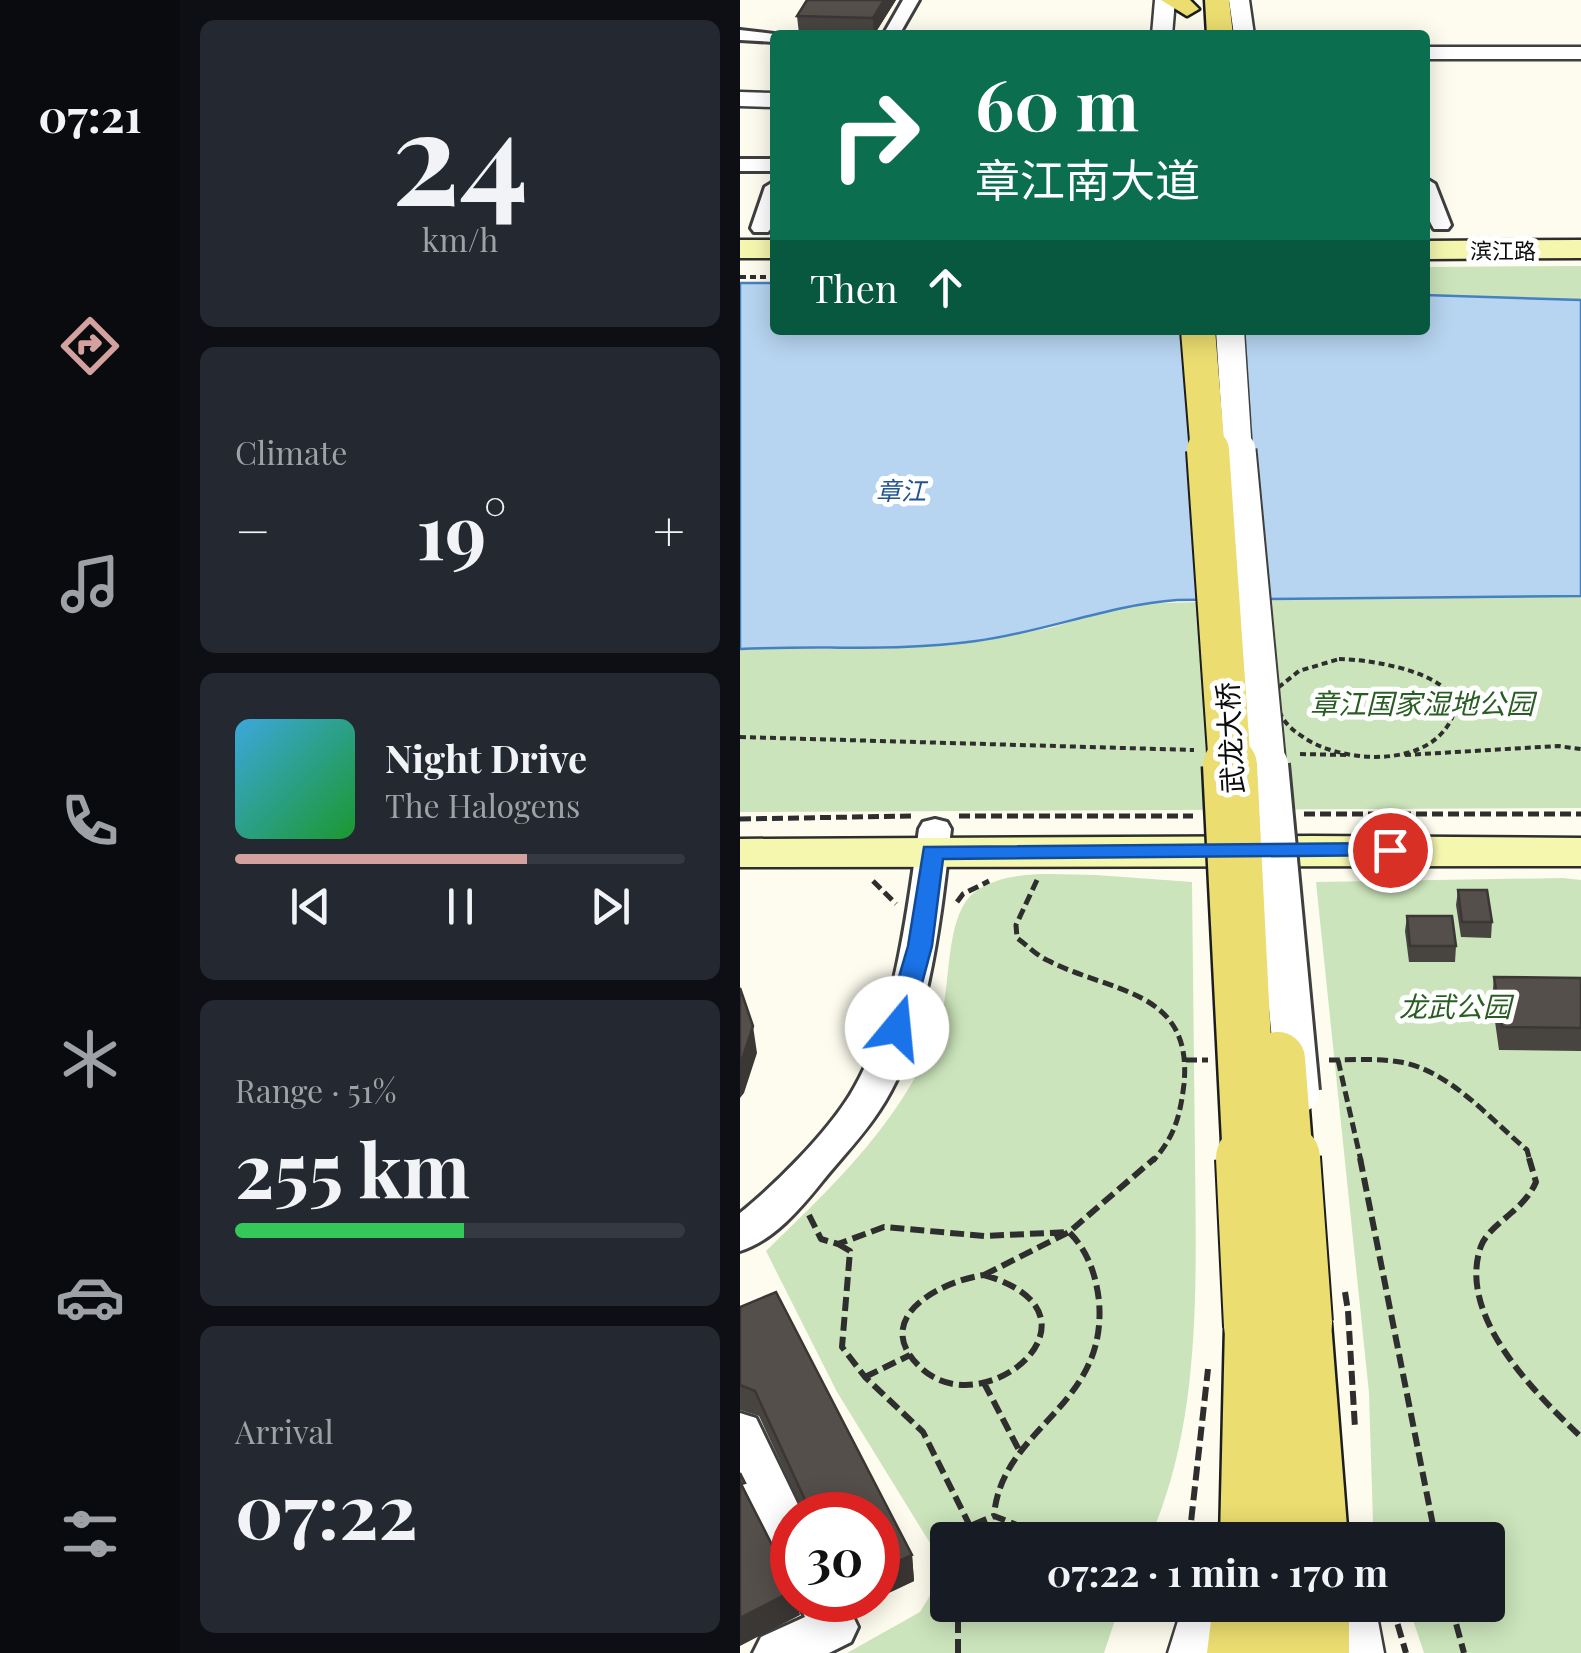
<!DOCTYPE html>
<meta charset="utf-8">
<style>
:root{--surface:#171b24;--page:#242831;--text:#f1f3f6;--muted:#9ea1a6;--line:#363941;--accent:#d3a19e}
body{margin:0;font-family:"Playfair Display","Noto Sans SC",serif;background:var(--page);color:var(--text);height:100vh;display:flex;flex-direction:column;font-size:38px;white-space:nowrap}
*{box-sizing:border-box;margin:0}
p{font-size:32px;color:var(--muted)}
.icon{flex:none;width:55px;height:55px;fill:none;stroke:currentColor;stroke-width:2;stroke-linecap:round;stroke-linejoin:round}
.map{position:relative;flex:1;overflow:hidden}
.drawer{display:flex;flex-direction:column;gap:20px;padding:20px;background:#0d0f14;width:560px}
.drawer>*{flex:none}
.banner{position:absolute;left:30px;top:30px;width:660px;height:305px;border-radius:10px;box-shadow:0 5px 25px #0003;background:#0b6e4f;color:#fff;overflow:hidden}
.speed{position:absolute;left:30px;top:1492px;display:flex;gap:20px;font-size:50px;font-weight:700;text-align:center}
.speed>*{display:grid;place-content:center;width:130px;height:130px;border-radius:50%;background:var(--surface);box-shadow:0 5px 25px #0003;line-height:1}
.speed .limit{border:15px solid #d22;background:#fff;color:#111}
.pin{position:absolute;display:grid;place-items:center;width:85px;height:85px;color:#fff;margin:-42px;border:5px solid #fff;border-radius:50%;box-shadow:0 2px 10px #0007}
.me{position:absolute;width:110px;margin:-55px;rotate:17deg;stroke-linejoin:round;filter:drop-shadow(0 0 8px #0008)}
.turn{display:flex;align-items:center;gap:35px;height:210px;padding:0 40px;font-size:45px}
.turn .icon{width:130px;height:130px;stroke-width:2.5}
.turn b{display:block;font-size:70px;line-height:85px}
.then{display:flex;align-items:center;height:95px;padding:0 40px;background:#0003;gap:20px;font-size:38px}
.big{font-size:75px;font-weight:700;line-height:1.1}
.drawer .widget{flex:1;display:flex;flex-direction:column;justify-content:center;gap:15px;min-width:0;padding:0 35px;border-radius:15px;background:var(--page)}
.drawer .dial{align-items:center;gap:0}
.dial b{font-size:130px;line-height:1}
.song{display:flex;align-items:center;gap:30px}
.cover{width:120px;height:120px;border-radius:15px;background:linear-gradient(135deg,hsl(200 70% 55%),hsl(130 70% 35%))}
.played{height:10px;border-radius:5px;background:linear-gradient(90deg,var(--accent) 65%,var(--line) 65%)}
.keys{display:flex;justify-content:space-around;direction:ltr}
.heat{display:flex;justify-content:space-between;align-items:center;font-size:55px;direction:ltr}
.charge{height:15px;border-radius:8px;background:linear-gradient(90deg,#34c759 51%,var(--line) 0)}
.trip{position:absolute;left:190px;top:1522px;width:575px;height:100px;border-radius:10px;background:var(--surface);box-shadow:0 5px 25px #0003;font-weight:700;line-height:100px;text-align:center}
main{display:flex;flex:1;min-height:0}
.dock{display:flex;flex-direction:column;width:180px;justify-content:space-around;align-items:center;background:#090b0e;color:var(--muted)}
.dock .icon{width:70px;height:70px}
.dock .selected{color:var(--accent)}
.dock b{font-size:45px;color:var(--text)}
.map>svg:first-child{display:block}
.green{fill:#cbe4bb}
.water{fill:#b7d4f0;stroke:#4580c0;stroke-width:2.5}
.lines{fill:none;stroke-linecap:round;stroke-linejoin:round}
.minor-casing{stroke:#3f3f3f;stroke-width:6}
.tertiary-casing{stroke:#3f3f3f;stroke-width:5}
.secondary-casing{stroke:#2e2e2e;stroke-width:5}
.primary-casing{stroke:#1d1d1d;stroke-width:5}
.path-far2{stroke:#2e2e2e;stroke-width:4;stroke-dasharray:6 4;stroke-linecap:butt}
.path-far1{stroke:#2e2e2e;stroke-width:5;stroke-dasharray:11 5;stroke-linecap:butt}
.path{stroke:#2e2e2e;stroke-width:6;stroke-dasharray:14 6;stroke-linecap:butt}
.minor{fill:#fff;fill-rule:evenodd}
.tertiary{fill:#fff;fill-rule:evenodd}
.secondary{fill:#f6f7af;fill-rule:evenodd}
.primary{fill:#ebdd70;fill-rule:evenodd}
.tertiary-bridge-far2-casing{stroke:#3f3f3f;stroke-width:31;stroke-linecap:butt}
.tertiary-bridge-far1-casing{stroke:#3f3f3f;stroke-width:39;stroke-linecap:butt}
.tertiary-bridge-casing{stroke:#3f3f3f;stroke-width:48;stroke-linecap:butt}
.primary-bridge-far3-casing{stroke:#1d1d1d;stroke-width:38;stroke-linecap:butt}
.primary-bridge-far2-casing{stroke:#1d1d1d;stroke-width:46;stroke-linecap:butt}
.primary-bridge-far1-casing{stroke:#1d1d1d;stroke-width:59;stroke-linecap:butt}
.primary-bridge-casing{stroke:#1d1d1d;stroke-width:72;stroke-linecap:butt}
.path-bridge{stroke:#2e2e2e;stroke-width:6;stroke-dasharray:14 6;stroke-linecap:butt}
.tertiary-bridge-far2{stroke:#fff;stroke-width:28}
.tertiary-bridge-far1{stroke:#fff;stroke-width:35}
.tertiary-bridge{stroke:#fff;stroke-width:42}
.primary-bridge-far3{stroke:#ebdd70;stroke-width:34}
.primary-bridge-far2{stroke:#ebdd70;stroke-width:42}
.primary-bridge-far1{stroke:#ebdd70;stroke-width:54}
.primary-bridge{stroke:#ebdd70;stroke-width:68}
.wall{fill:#484440}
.shaded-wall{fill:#3b3734}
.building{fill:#544f4a;stroke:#3b3734;stroke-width:2.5}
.route{fill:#1a73e8;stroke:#114b97;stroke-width:2.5}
.labels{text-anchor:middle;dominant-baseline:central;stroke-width:10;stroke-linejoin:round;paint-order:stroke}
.far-street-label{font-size:22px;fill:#0c0c0c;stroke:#fff}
.far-water-label{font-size:25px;font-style:italic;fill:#225392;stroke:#fff}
.park-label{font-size:28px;font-style:italic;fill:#285e23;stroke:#fff}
.street-label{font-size:28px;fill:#0c0c0c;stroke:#fff}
</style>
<main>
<nav class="dock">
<b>07:21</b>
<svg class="icon selected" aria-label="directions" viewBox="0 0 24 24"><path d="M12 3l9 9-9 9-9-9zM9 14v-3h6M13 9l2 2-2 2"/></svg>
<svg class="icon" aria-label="music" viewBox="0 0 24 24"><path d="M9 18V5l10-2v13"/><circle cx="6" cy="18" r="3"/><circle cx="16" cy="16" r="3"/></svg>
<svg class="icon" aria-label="phone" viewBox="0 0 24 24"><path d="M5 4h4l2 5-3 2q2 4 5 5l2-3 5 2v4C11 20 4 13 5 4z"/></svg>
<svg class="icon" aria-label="climate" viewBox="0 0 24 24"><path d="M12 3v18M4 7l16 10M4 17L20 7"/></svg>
<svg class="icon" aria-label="car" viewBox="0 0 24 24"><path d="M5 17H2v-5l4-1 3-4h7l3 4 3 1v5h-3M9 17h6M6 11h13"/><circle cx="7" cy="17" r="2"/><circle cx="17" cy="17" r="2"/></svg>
<svg class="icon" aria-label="filters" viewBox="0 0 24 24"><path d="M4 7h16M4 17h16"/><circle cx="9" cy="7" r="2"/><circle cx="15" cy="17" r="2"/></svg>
</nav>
<section class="drawer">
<div class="widget dial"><b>24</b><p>km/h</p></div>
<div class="widget"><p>Climate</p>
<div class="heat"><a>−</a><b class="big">19°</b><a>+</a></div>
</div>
<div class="widget">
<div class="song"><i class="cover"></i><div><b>Night Drive</b><p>The Halogens</p></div></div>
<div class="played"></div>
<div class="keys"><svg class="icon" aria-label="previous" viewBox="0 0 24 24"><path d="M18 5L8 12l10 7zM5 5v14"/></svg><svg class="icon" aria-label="pause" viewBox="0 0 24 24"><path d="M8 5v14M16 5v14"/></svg><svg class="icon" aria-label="next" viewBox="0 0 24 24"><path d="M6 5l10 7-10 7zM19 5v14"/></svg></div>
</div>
<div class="widget"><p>Range · 51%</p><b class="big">255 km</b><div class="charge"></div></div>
<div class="widget"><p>Arrival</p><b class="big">07:22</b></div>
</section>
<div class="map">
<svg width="841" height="1653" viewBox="0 0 841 1653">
<rect width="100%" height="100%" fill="#fdfcee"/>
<!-- green -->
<path class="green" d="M841 266V300L685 295V267Z
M717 595 841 596V808L0 812V649H146L236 641 310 628 389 604Z
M356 875 452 882C453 974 454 1065 455 1157 456 1284 462 1422 409 1540H208V1605H380L364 1653H107L180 1612 206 1569 97 1392 26 1251C96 1183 168 1116 200 1021 212 985 204 914 236 891 269 868 318 875 356 875Z
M823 878 841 880V1653H684L668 1605H748V1540H641L633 1523 629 1393 576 882Z"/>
<!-- water -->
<path class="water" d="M0 283H35V330H685V295L841 300V596L437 600C368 605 305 632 236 641 157 652 79 645 0 649Z"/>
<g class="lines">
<!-- minor casing -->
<g class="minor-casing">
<path id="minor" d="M163 0H179L159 35H143Z
M0 30 42 35H35V42L0 40Z
M0 159H35V171H0Z
M685 178 695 184 711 225 708 229H694C684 213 685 197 685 178Z
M35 181 31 228 28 232H14L11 228 25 187Z
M195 819 207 822 211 829C201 916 189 1037 139 1111 123 1136 100 1159 81 1183 60 1209 33 1241 0 1251V1213C36 1184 85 1135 110 1095 155 1022 167 913 179 829L183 822Z
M0 1413 16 1418 63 1515H52V1560L35 1554 0 1479Z
M57 1600H105L118 1627 111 1642 89 1653H13L21 1637 65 1617Z"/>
</g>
<!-- tertiary casing -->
<g class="tertiary-casing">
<path id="tertiary" d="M415 0H435L432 35H412Z
M489 0H509L514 35H494Z
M685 47H841V59H685Z
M0 92 35 93V107L0 106Z
M443 1605H503L488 1653H428Z
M575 1605H635L644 1653H584Z"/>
</g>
<!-- secondary casing -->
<g class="secondary-casing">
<path id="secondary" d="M0 240H35V258H0Z
M841 240V258L685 259V241Z
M573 836 841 838V866L0 867V839Z"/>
</g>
<!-- primary casing -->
<g class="primary-casing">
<path id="primary" d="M421 0H450L459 9 447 16Z
M465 0H489L493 35H467Z
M558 1297 581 1305 591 1323 608 1540H480L485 1326 495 1308C518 1300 535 1305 558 1297Z
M473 1605H609V1653H467Z"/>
</g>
<!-- path-far2 -->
<path class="path-far2" d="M0 277H35
M599 659C631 659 754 677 701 734 670 767 598 761 563 737 543 724 534 711 539 687L559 671Z
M0 737 454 750
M560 754 607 755
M665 755 818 746 841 749"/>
<!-- path-far1 -->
<path class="path-far1" d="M564 814H841
M219 816H453
M0 819 173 816
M297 880 276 925 277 938C287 945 297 956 309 961 371 993 453 989 444 1084 440 1116 435 1136 413 1161
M133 881 156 904
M217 902 223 894 249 881
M446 1060H468
M589 1060C612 1060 637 1058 660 1062 709 1070 750 1119 787 1150L790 1161
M598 1060 621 1161"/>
<!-- path -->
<path class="path" d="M620 1158 696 1540
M789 1158 796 1182C783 1212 750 1223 741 1246 716 1316 796 1394 841 1437
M69 1215 81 1239 98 1244 144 1227 245 1236 329 1232C348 1251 356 1275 359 1301 368 1408 261 1427 254 1516
M98 1244 110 1251 102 1347 125 1377 183 1432 230 1526
M244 1275 329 1232 415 1158
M244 1275C379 1314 243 1429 180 1367 129 1318 201 1281 244 1275Z
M608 1311 615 1428
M125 1377 170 1355
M244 1383 280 1452
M622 1529 626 1540
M222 1540 230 1526 254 1516 277 1525 283 1540
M449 1540 468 1369
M652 1605 666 1653
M711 1605 724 1653
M218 1653V1622L224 1605"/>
<!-- minor -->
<use href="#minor" class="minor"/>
<!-- tertiary -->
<use href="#tertiary" class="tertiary"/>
<!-- secondary -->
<use href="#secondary" class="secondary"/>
<!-- primary -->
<use href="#primary" class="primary"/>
<!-- tertiary-bridge-far2 casing -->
<g class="tertiary-bridge-far2-casing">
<path id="tertiary-bridge-far2" d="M490 330 498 453"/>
</g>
<!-- tertiary-bridge-far1 casing -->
<g class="tertiary-bridge-far1-casing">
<path id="tertiary-bridge-far1" d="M498 450 528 767"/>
</g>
<!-- tertiary-bridge casing -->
<g class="tertiary-bridge-casing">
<path id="tertiary-bridge" d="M527 765 558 1092"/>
</g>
<!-- primary-bridge-far3 casing -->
<g class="primary-bridge-far3-casing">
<path id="primary-bridge-far3" d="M458 330 468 453"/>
</g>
<!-- primary-bridge-far2 casing -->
<g class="primary-bridge-far2-casing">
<path id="primary-bridge-far2" d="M468 450 490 767"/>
</g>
<!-- primary-bridge-far1 casing -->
<g class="primary-bridge-far1-casing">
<path id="primary-bridge-far1" d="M490 765 510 1161
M538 1059 546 1161"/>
</g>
<!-- primary-bridge casing -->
<g class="primary-bridge-casing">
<path id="primary-bridge" d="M510 1158 518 1326
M546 1158 558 1323"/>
</g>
<!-- path-bridge -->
<path class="path-bridge" d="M605 1292 608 1311"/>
<!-- tertiary-bridge-far2 -->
<use href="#tertiary-bridge-far2" class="tertiary-bridge-far2"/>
<!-- tertiary-bridge-far1 -->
<use href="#tertiary-bridge-far1" class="tertiary-bridge-far1"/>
<!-- tertiary-bridge -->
<use href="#tertiary-bridge" class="tertiary-bridge"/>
<!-- primary-bridge-far3 -->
<use href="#primary-bridge-far3" class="primary-bridge-far3"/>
<!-- primary-bridge-far2 -->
<use href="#primary-bridge-far2" class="primary-bridge-far2"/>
<!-- primary-bridge-far1 -->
<use href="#primary-bridge-far1" class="primary-bridge-far1"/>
<!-- primary-bridge -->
<use href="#primary-bridge" class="primary-bridge"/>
</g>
<!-- wall -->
<path class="wall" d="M67 0H156L134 35 59 34 57 16Z
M718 890 752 922 751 938 721 937 716 905Z
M667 916 716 946 715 962H669L665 931Z
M754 977 841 978V1051L759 1050 752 1000Z
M0 1307 172 1555 174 1581 138 1598V1515H65L19 1416 0 1410Z"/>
<!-- shaded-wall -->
<path class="shaded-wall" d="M144 0H156L134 35 133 18Z
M13 1026 17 1053 4 1093 0 1098V1066Z
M172 1555 174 1581 138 1598V1571Z
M52 1591V1600H57L60 1615 0 1646V1618Z
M112 1600H133L113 1609Z"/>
<!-- building -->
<path class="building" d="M67 0H144L133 18 57 16Z
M718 890H747L752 922H722Z
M667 916H712L716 946H670Z
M754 977 841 978V1028L762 1027Z
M0 988 13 1026 0 1066Z
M36 1292 172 1555 138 1571V1515H72L15 1391 0 1385V1307Z
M0 1473 5 1483 1 1484 52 1584V1591L0 1618Z"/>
<!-- route -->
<path class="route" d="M650 843 658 846 662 850 658 855 203 859 192 946 170 1028 157 1037 144 1028 168 946 184 847Z"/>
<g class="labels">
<!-- far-street labels -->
<g class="far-street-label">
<text x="763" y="250">滨江路</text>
</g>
<!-- far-water labels -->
<g class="far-water-label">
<text x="161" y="489">章江</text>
</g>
<!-- park labels -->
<g class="park-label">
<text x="682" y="702">章江国家湿地公园</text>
<text x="715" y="1005">龙武公园</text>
</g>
<!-- street labels -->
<g class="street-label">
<text transform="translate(489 738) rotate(-93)">武龙大桥</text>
</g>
</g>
</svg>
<div class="speed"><div class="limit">30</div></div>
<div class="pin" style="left:650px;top:850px;background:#d93025"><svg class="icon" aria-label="arrive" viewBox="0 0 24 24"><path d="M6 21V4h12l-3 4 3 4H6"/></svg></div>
<svg class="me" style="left:157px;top:1028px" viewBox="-20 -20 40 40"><circle r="19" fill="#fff"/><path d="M0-13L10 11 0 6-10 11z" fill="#1a73e8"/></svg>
<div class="trip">07:22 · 1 min · 170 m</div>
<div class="banner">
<div class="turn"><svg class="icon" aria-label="right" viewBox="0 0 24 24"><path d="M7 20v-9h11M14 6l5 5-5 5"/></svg><div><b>60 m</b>章江南大道</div></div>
<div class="then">Then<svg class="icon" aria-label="ahead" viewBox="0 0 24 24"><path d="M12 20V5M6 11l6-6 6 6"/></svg></div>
</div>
</div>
</main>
